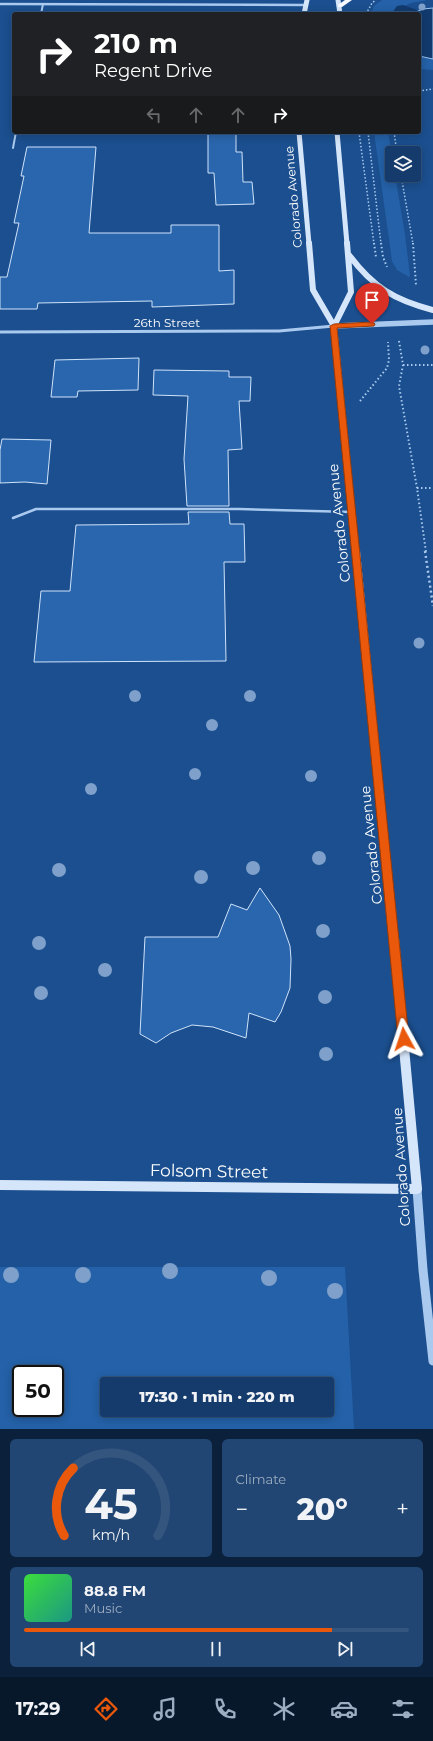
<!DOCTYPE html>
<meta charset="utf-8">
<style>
:root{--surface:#143b6b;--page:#214673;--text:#f1f3f6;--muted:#9dadc1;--line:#33557e;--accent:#ea580c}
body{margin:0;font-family:Montserrat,sans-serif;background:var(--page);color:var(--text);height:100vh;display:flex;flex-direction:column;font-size:15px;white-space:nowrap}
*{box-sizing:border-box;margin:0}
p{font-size:13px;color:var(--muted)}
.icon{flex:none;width:22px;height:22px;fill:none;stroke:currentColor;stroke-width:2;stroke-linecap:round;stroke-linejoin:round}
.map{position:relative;height:1429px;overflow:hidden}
.panel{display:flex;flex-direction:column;gap:10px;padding:10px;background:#0b203b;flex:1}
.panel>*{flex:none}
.guide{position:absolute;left:12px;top:12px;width:409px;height:122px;border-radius:4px;box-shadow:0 2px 10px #0003,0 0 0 1px var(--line);background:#202124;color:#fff;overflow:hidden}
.buttons{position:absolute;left:385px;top:146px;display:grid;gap:8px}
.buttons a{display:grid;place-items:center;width:36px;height:36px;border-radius:4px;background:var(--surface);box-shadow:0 2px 10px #0003,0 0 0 1px var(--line);font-size:20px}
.speed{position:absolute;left:12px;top:1365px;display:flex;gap:8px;font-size:20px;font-weight:700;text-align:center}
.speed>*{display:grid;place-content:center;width:52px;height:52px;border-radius:50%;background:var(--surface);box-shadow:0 2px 10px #0003,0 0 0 1px var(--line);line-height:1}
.speed .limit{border:2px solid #111;border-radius:6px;background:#fff;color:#111}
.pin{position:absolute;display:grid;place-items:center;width:34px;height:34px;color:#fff;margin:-41px -17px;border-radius:50% 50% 50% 0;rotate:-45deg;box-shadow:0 0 4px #0007}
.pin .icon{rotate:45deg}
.me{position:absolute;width:44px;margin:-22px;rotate:355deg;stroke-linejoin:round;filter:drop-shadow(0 0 3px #0008)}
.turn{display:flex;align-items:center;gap:14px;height:84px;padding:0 16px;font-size:18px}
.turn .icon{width:52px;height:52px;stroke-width:2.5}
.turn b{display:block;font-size:28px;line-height:34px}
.lanes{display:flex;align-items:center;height:38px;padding:0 16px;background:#0003;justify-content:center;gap:20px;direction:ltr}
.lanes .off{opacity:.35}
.big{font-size:30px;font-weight:800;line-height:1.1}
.panel .widget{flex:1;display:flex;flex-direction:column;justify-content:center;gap:6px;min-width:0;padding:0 14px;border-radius:6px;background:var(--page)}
.panel .dial{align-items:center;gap:0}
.dial svg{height:104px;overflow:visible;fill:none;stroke:var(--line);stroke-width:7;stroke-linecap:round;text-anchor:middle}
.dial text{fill:var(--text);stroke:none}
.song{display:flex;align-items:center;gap:12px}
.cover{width:48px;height:48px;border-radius:6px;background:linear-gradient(135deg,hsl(120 70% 55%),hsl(170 70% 35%))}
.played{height:4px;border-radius:2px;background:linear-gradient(90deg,var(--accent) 80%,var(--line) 80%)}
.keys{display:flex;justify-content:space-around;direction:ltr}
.heat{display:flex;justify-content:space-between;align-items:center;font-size:22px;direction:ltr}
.panel .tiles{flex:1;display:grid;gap:10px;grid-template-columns:1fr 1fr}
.widget:last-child{grid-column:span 2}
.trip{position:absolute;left:100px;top:1377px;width:234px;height:40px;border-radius:4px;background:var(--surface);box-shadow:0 2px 10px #0003,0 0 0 1px var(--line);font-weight:800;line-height:40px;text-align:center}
.dock{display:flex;height:64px;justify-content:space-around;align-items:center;background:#08182b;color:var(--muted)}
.dock .icon{width:28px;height:28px}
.dock .active{color:var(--accent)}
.dock b{font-size:18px;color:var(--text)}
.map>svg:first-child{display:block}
.green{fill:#2461a8;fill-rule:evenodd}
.water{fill:#123a6d;stroke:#9cc4f0}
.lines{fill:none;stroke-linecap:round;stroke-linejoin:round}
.canal{fill:#123a6d;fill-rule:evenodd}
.building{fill:#2a66ad;stroke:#cfe3fa}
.path-far2{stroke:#a9c9ee;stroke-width:1.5;stroke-dasharray:1.5 2;stroke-linecap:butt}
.path-far1{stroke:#a9c9ee;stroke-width:2;stroke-dasharray:1.5 2.5;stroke-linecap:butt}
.path{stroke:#a9c9ee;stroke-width:2.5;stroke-dasharray:2 3;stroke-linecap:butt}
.service-far1{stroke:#a9c9ee;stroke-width:2}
.service{stroke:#a9c9ee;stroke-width:2.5}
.minor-far1{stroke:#a9c9ee;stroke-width:2.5}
.minor{stroke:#a9c9ee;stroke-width:3}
.tertiary-far1{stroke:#a9c9ee;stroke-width:5.5}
.tertiary{stroke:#a9c9ee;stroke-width:9}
.secondary-far3{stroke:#d6e6fa;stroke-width:5}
.secondary-far2{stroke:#d6e6fa;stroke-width:6}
.secondary-far1{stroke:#d6e6fa;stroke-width:8}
.secondary{stroke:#d6e6fa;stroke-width:10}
.trunk{fill:#f8faff;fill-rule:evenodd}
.tree{fill:#7ea0ca}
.route{fill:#ea580c;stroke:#983908}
.labels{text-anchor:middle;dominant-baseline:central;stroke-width:4;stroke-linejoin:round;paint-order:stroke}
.far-street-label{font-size:12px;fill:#fff;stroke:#1b4f8f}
.street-label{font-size:14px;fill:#fff;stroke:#1b4f8f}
.near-street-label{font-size:17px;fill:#fff;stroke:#1b4f8f}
</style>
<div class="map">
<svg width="433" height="1429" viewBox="0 0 433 1429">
<rect width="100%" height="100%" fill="#1b4f8f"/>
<!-- green -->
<path class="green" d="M382 0H428L411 3 385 14H371L374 6Z
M419 56 433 59V70L419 69Z
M374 132H388L392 156V175H395L405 234 410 276 409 277 397 270 392 261Z
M0 1267H345L354 1429H0ZM21 1374H55V1408H21ZM107 1384H327V1410H107Z"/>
<!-- water -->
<path class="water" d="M433 8V59L419 56V14H411L423 9Z"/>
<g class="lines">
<!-- canal -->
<path class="canal" d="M403 5 417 10 420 14 419 15V14H397L394 10 397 6Z"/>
</g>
<!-- building -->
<path class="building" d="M208 132H236V152H242L243 182H252L254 204 216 205 214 173H208Z
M27 147H96L89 233H171V225H219V271L234 270V304L152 307V301L38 303 37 309H0V277H7L19 223H14L24 176H21Z
M139 358 138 390 78 391 77 397H51L55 360Z
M154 370 229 371V377H251L250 401H239L242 449 228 450 229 506H187L184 459 188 396 153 395Z
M2 439 51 440 47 484 25 482 0 483V450Z
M188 512H229L230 524H244L245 562H224L226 661 34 662 41 591H70L76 525 189 524Z
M260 888 279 915 290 946 291 959 290 988 281 1012 275 1022 249 1013 246 1038 213 1027 192 1025 171 1033 156 1043 140 1034 145 937H218L231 904 247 910Z"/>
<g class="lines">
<!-- path-far2 -->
<path class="path-far2" d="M366 14 372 3 376 0
M419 91 433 89
M359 132 374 244
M368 132 381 244
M394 132 397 153
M401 175 413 244"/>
<!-- path-far1 -->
<path class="path-far1" d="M374 243 376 257
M381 243 383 257 387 267
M413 243 416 285
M399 341 403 365 399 386 417 488 426 552
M403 365H433
M360 401 387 368 389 360 388 342
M417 488H433"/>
<!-- path -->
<path class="path" d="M425 551 433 606"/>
<!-- service-far1 -->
<path class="service-far1" d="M41 14 43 4
M13 148 16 132"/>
<!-- service -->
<path class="service" d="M13 518 36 509H239L352 512"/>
<!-- minor-far1 -->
<path class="minor-far1" d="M0 4 306 5"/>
<!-- minor -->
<path class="minor" d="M0 332 279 331 334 326"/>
<!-- tertiary-far1 -->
<path class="tertiary-far1" d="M334 326 433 322"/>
<!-- tertiary -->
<path class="tertiary" d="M417 1189 423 1270 433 1361"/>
<!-- secondary-far3 -->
<path class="secondary-far3" d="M338 0 340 14
M304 14 307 0
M299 132 309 244
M337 132 347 244"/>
<!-- secondary-far2 -->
<path class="secondary-far2" d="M309 243 313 290 334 326 356 552
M349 255C373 287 394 300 433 310
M334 326 351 292 347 243"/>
<!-- secondary-far1 -->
<path class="secondary-far1" d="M356 551 394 940"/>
<!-- secondary -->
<path class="secondary" d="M0 1185 417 1189 394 939"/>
<!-- trunk -->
<path class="trunk" d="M345 0H352L342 7H338V5Z"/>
</g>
<!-- trees -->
<g class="tree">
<circle cx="422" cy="7" r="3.5"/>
<circle cx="425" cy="350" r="4.5"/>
<circle cx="419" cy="643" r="5.5"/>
<circle cx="135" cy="696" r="6"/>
<circle cx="250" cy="696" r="6"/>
<circle cx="212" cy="725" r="6"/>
<circle cx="195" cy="774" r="6"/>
<circle cx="311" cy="776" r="6"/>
<circle cx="91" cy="789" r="6"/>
<circle cx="319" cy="858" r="7"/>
<circle cx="253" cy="868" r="7"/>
<circle cx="59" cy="870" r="7"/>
<circle cx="201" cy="877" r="7"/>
<circle cx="323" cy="931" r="7"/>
<circle cx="39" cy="943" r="7"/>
<circle cx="105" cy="970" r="7"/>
<circle cx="41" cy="993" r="7"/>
<circle cx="325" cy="997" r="7"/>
<circle cx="326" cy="1054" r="7"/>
<circle cx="170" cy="1271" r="8"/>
<circle cx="11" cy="1275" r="8"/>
<circle cx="83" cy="1275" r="8"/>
<circle cx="269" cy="1278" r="8"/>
<circle cx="335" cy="1291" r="8"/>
</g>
<!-- route -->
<path class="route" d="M372 322 375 324 374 326 337 328 409 1039 408 1043 404 1044 400 1043 398 1039 330 326 334 324Z"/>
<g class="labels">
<!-- far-street labels -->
<g class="far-street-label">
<text transform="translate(293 197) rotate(-95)">Colorado Avenue</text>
<text x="167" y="322">26th Street</text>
</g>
<!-- street labels -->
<g class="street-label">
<text transform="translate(339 523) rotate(-96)">Colorado Avenue</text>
<text transform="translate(371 845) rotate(-96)">Colorado Avenue</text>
<text transform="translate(401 1167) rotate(-94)">Colorado Avenue</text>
</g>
<!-- near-street labels -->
<g class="near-street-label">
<text transform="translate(209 1171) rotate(1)">Folsom Street</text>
</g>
</g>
</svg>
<div class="buttons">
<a><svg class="icon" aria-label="layers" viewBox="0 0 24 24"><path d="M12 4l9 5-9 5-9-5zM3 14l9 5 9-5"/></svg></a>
</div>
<div class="speed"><div class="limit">50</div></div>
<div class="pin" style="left:372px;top:324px;background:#d93025"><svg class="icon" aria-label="arrive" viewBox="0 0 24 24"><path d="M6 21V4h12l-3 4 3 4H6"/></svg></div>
<svg class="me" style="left:404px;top:1039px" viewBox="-20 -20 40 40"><path d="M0-17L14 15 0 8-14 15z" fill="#ea580c" stroke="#fff" stroke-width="4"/></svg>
<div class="trip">17:30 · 1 min · 220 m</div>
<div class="guide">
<div class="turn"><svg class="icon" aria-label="right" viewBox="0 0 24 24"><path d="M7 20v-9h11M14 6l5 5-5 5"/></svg><div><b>210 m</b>Regent Drive</div></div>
<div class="lanes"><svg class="icon off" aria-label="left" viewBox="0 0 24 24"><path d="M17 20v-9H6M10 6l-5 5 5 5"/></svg><svg class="icon off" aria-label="ahead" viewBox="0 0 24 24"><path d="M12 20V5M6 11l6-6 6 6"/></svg><svg class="icon off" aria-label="ahead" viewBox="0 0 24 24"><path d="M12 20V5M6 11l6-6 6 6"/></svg><svg class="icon" aria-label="right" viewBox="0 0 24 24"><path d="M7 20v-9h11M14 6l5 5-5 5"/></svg></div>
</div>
</div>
<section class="panel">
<div class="tiles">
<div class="widget dial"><svg viewBox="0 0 100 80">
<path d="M14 69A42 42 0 1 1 86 69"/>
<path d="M14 69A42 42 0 0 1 21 17" stroke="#ea580c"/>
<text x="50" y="56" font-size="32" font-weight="700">45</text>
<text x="50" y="72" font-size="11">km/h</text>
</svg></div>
<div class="widget"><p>Climate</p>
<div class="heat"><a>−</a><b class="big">20°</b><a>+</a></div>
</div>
<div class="widget">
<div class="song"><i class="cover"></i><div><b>88.8 FM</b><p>Music</p></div></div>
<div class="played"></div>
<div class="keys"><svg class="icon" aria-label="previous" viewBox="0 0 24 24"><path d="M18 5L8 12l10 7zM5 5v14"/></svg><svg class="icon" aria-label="pause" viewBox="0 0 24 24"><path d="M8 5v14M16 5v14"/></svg><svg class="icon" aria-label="next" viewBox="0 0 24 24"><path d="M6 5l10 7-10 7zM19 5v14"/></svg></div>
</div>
</div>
</section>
<nav class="dock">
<b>17:29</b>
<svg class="icon active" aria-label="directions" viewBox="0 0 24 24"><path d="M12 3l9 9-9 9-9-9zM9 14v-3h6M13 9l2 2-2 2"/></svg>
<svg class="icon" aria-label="music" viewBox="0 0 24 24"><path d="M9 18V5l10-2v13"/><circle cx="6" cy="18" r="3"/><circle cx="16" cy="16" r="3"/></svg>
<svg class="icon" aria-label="phone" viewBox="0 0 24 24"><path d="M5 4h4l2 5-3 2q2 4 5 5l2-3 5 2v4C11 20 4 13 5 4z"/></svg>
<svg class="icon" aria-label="climate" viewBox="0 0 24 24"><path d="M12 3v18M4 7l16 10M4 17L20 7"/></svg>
<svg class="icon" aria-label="car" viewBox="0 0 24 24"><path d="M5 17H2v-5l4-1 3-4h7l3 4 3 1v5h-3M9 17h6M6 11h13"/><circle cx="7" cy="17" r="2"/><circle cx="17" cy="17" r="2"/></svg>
<svg class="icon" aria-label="filters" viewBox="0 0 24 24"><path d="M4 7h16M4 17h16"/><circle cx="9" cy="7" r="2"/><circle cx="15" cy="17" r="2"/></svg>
</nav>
